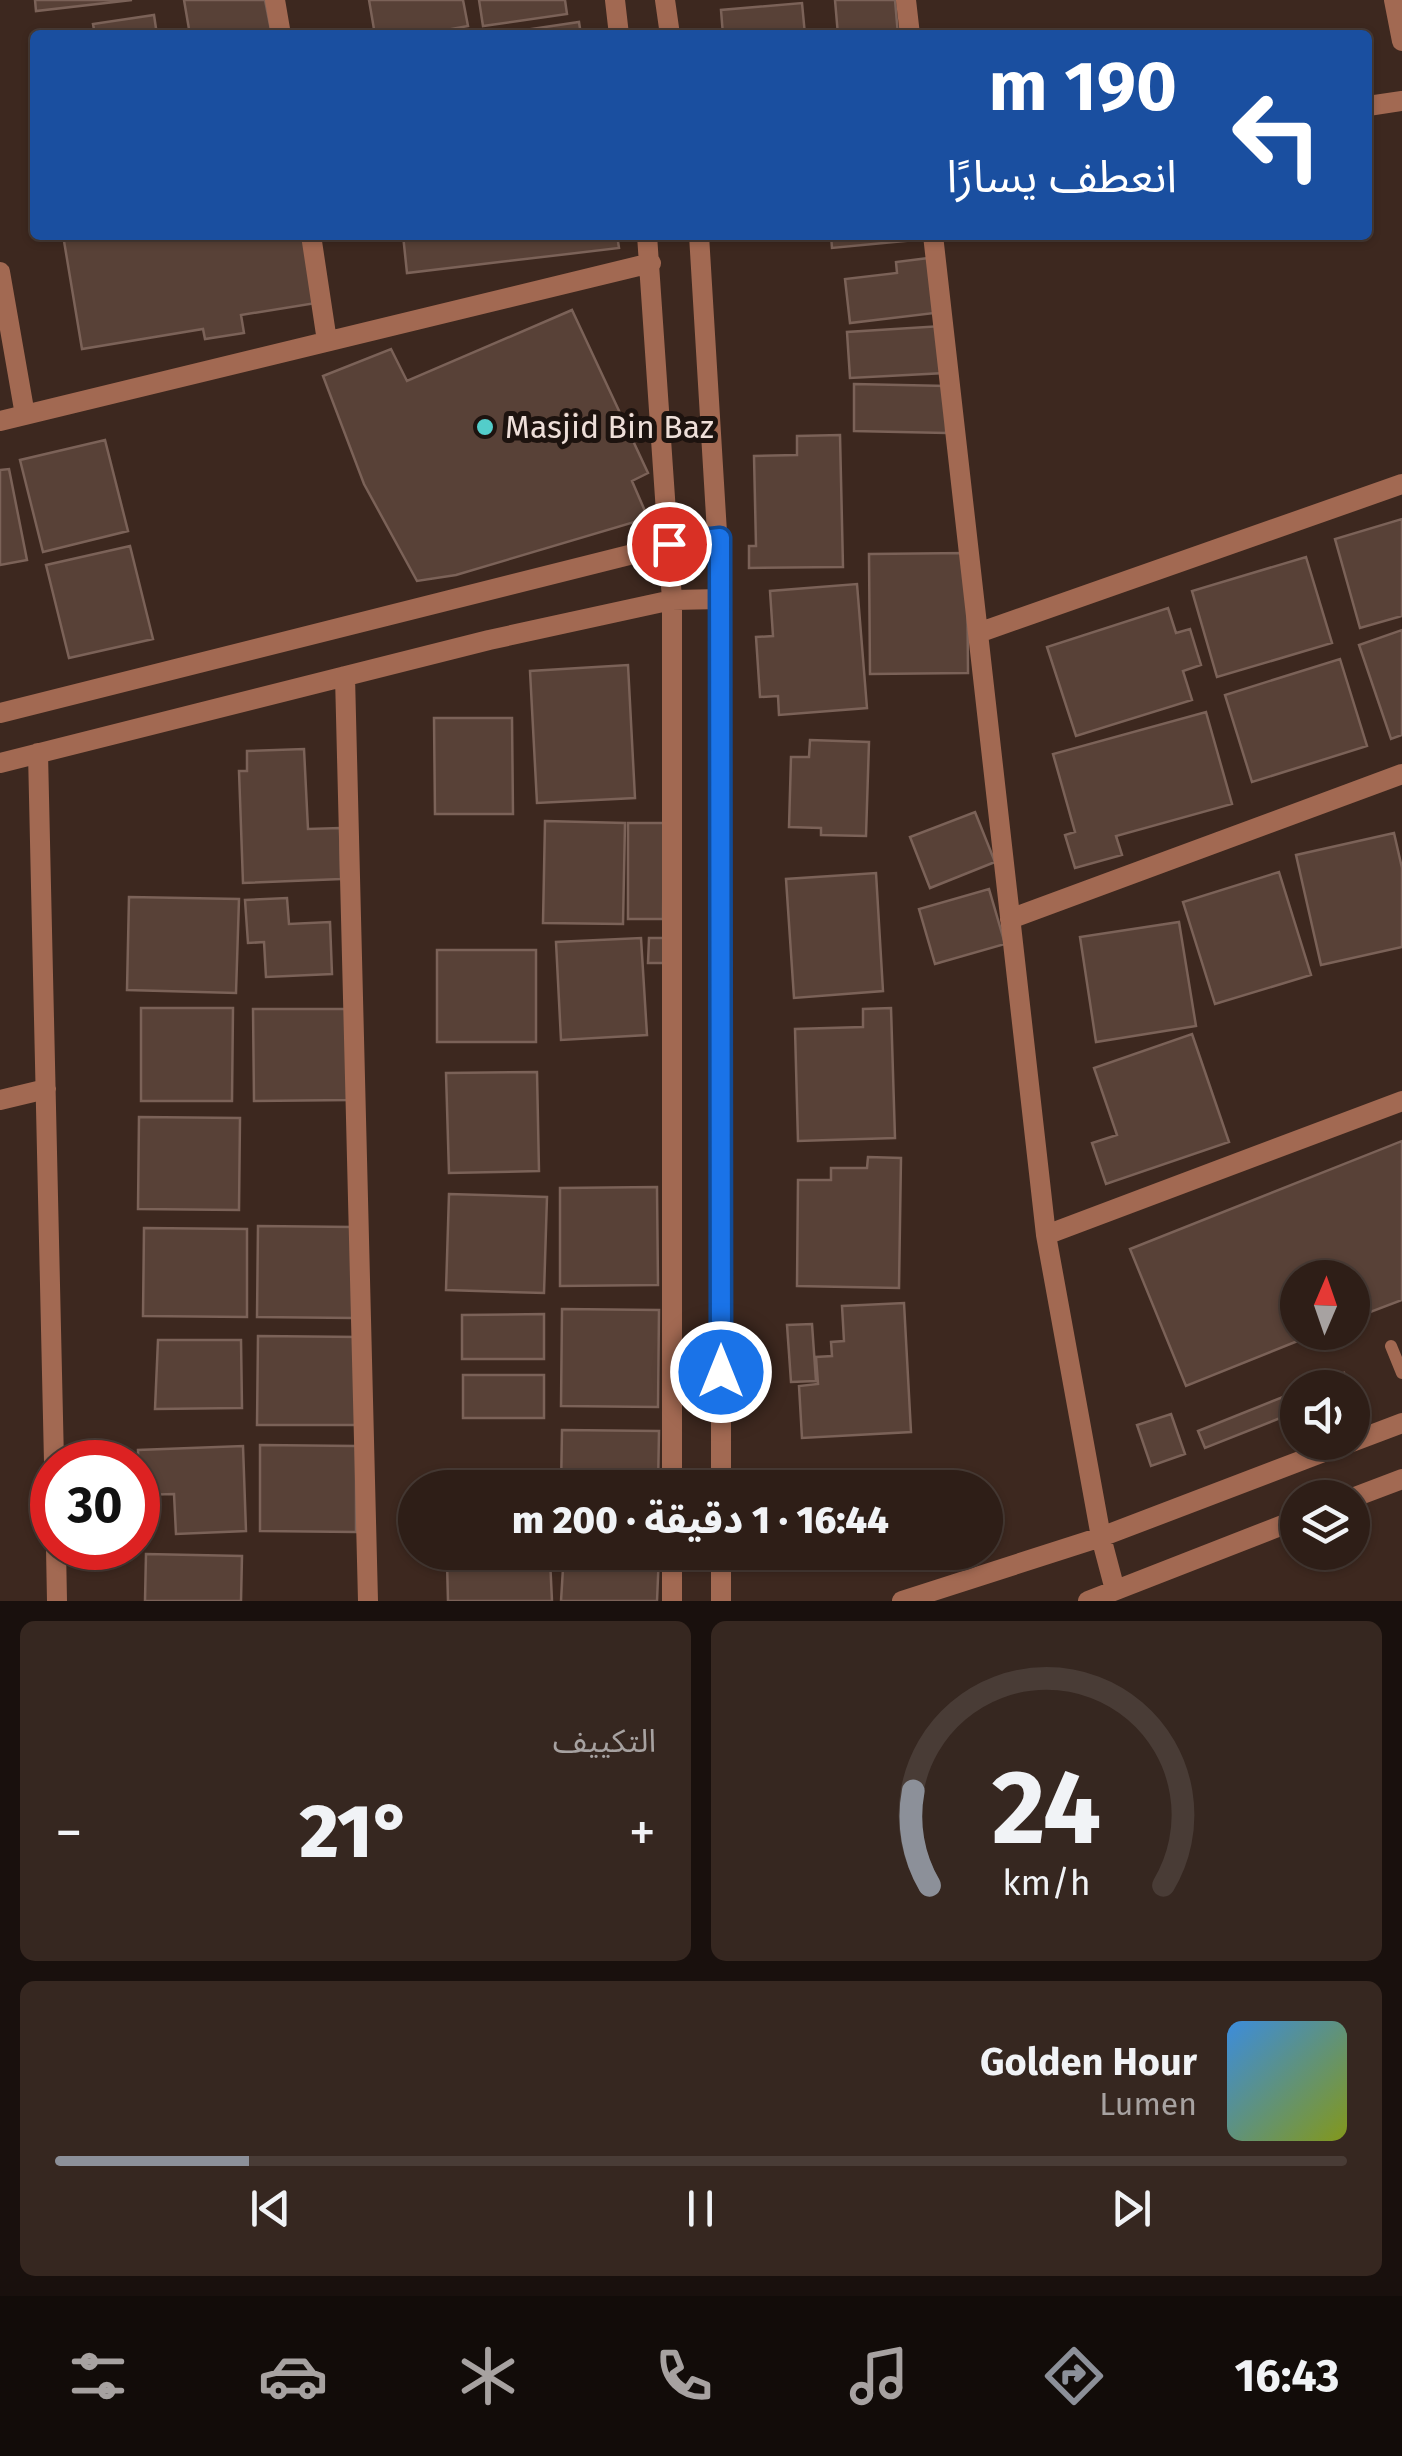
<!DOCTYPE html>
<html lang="ar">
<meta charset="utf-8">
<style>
:root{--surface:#2e1e17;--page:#362720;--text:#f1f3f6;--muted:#a7a2a1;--line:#493c36;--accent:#8c9099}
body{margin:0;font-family:"Fira Sans","Noto Sans Arabic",sans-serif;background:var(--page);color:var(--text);direction:rtl;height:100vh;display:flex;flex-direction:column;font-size:38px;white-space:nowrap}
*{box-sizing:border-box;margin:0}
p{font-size:32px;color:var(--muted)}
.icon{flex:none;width:55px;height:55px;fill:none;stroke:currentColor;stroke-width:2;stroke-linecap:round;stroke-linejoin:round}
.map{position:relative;height:1601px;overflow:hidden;direction:ltr}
.drawer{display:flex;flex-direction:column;gap:20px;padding:20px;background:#19100d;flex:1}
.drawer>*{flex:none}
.guide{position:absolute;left:30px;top:30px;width:1342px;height:210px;border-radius:10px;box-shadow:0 2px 8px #0004,0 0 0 2px var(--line);direction:rtl;background:#1a4fa0;color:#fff;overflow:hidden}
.needle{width:65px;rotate:2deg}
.buttons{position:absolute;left:1280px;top:1260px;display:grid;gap:20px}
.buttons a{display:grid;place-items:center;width:90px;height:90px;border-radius:50%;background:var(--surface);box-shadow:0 2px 8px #0004,0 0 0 2px var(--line);font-size:50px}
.speed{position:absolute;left:30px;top:1440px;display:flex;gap:20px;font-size:50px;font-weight:700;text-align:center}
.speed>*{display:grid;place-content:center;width:130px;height:130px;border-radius:50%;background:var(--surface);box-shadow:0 2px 8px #0004,0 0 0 2px var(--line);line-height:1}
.speed .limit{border:15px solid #d22;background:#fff;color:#111}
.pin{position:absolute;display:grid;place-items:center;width:85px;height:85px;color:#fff;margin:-42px;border:5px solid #fff;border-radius:50%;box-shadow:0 2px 10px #0007}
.me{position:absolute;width:110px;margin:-55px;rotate:0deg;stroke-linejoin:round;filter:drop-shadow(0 0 8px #0008)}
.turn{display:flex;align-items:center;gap:35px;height:210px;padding:0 30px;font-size:45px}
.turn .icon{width:130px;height:130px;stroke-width:2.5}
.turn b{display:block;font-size:70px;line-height:85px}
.big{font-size:75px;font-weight:800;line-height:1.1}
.drawer .card{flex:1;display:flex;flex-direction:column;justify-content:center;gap:15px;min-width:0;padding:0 35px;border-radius:15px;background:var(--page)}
.drawer .dial{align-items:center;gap:0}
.dial svg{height:260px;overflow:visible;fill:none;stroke:var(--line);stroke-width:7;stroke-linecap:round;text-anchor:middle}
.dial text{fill:var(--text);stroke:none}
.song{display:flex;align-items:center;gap:30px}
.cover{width:120px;height:120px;border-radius:15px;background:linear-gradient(135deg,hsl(210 70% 55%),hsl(70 70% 35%))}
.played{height:10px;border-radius:5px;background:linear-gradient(90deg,var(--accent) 15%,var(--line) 15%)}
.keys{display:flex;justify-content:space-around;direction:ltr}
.heat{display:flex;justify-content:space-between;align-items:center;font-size:55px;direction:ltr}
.drawer .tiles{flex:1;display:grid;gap:20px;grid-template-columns:1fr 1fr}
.card:last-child{grid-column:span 2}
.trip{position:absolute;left:398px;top:1470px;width:605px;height:100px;border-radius:50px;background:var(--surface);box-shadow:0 2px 8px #0004,0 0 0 2px var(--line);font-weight:800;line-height:100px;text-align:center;direction:rtl}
.dock{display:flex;height:160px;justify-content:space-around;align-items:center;background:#120c09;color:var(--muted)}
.dock .icon{width:70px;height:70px}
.dock .selected{color:var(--accent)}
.dock b{font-size:45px;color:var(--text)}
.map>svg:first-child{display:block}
.building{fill:#584137;stroke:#7b6258;stroke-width:2.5}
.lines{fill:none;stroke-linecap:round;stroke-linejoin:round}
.service{stroke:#a26952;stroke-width:12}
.minor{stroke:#a26952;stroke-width:20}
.route-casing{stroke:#114b97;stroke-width:25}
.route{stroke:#1a73e8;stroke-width:18}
.poi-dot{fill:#53cdca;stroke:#1d130f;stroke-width:4}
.labels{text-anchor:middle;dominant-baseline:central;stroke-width:10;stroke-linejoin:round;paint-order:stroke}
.poi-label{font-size:32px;fill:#eedfd9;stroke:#1d130f;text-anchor:start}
</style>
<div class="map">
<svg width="1402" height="1601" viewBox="0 0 1402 1601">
<rect width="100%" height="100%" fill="#3d281f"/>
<!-- building -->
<path class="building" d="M35 0H132L36 11Z
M184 0H265L272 35H190Z
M369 0H463L468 26 419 35H375Z
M479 0H565L567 14 483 26Z
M835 0H895L898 35H838Z
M802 3 805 35H723L721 10Z
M154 15 157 35H95L93 24Z
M579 22 581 35H492Z
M63 235H305L316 303 241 315 244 333 205 339 203 329 82 349Z
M403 235H617L619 248 407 273Z
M831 235H925V239L832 248Z
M937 257 943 312 850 323 845 279 897 273 896 262Z
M572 310 648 473 632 481 648 518 456 575 417 581 364 484 323 376 391 349 407 381Z
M942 326 945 373 850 378 847 332Z
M854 384 947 386 946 433 854 431Z
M840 435 843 567 749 568V546H756L754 456 797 455V436Z
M105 440 128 531 43 552 20 460Z
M9 469 27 560 0 565V470Z
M1402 519V616L1360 628 1335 539Z
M130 546 153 639 69 658 46 565Z
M967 553 968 673 870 674 869 554Z
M1306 557 1332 643 1217 677 1192 591Z
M857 584 867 708 779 715 778 696 760 697 756 637 773 636 770 591Z
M1168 608 1176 633 1190 629 1201 665 1183 671 1192 700 1076 736 1047 647Z
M1402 630V735L1391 739 1359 645Z
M1340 659 1367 746 1252 782 1225 695Z
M628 665 635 798 537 803 530 671Z
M1206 712 1232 804 1116 836 1122 855 1075 868 1065 835 1075 832 1053 754Z
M434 718H512L513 814H435Z
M810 740 869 742 866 836 821 835V828L789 827 791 757H809Z
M304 749 308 829 340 828 341 879 243 883 239 771H247V751Z
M975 812 995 862 930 888 910 837Z
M545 821 625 823 623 924 543 923Z
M628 823H664L663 919H628Z
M1394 833 1402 868V947L1321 965 1296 855Z
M1279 872 1311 975 1215 1004 1183 902Z
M876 873 883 991 794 998 786 879Z
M989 889 1005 944 935 964 919 909Z
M129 897 239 899 236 993 127 990Z
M287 898 289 924 330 922 332 974 266 977 264 942 248 943 245 900Z
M1179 922 1196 1026 1096 1042 1080 937Z
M641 938 647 1035 561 1040 556 942Z
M649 938H668L667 963H648Z
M437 950H536V1042H437Z
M141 1008H233L232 1101H141Z
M891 1008 895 1138 798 1141 795 1029 863 1027V1009Z
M253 1009H351V1100L254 1101Z
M1192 1034 1229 1142 1106 1184 1092 1143 1117 1135 1094 1068Z
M537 1072 539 1171 449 1173 446 1073Z
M139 1117 240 1118 239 1210 138 1209Z
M1402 1141V1300L1352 1319V1278H1298V1332H1320L1186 1386 1130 1249Z
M868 1157 901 1158 899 1288 797 1286 798 1180H831V1168H867Z
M657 1187 658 1285 560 1286V1188Z
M449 1194 547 1197 544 1293 446 1290Z
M258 1226 354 1227 353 1318 257 1317Z
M144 1228 247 1229V1317L143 1316Z
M904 1303 911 1432 802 1438 799 1386 818 1384 816 1357 832 1356 831 1342 844 1341 842 1306Z
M562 1309 659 1310 658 1407 561 1406Z
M544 1314V1359H462V1315Z
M812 1324 816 1381 791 1382 787 1325Z
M258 1336 361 1337 360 1425H257Z
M158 1340H241L242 1408 155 1409Z
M1344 1373 1350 1388H1307Z
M463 1375H544V1418H463Z
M1298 1391V1411L1205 1448 1198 1431Z
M1171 1414 1185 1454 1151 1466 1137 1425Z
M562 1430 659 1431 658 1488H561Z
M260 1445 356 1446V1532L260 1531Z
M243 1446 246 1531 176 1534 174 1494 139 1495 138 1450Z
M564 1552 659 1554 657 1601H561Z
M146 1554 242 1556 241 1601H145Z
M550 1559 552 1601H448L447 1562Z"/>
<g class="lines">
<!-- service -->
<path class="service" d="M1391 1346 1402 1373"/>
<!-- minor -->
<path class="minor" d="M275 0 281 35
M615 0 619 35
M665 0 670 35
M906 0 910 35
M1394 0 1402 41
M1368 106 1402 101
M311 235 327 341
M647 235 672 600V1488
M699 235 721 599V1488
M933 235 1046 1235 1101 1537 1115 1590
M0 272 25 415
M0 421 651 263
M978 633 1402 484
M345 676 368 1601
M0 713 669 545 719 539
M38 753 54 1462
M0 763 489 640 672 600 721 599
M1010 919 1402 774
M0 1100 46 1089
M1046 1235 1402 1101
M1352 1442 1402 1423
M1352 1498 1402 1479
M56 1548 57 1601
M672 1601V1552
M721 1601V1552
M902 1601 1101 1537 1350 1442
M1088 1601 1298 1519"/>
</g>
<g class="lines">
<!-- route casing -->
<g class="route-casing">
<path id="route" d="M669 544 720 538 721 1372"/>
</g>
<!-- route -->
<use href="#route" class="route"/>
</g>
<!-- markers -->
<circle class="poi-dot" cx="485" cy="427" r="10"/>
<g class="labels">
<!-- poi labels -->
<g class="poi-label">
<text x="505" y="427">Masjid Bin Baz</text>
</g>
</g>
</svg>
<div class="buttons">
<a><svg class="needle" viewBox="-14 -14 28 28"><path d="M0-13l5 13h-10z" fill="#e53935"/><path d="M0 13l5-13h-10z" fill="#a7a2a1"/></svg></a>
<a><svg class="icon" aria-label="sound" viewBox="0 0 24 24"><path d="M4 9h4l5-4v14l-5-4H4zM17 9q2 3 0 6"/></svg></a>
<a><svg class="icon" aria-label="layers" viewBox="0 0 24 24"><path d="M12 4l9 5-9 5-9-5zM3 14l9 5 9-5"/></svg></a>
</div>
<div class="speed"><div class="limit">30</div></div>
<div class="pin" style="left:669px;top:544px;background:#d93025"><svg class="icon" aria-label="arrive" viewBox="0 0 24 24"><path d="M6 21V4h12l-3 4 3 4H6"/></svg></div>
<svg class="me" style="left:721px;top:1372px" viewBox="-20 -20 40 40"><circle r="17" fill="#1a73e8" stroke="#fff" stroke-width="3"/><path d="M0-11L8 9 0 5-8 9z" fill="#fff"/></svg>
<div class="trip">16:44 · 1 دقيقة · 200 m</div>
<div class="guide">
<div class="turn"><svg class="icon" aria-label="left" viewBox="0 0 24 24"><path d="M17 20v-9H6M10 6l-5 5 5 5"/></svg><div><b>190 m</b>انعطف يسارًا</div></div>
</div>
</div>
<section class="drawer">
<div class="tiles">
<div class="card dial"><svg viewBox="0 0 100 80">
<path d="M14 69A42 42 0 1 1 86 69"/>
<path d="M14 69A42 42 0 0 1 9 40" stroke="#8c9099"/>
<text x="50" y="56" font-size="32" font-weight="700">24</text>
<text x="50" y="72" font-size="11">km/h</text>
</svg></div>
<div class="card"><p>التكييف</p>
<div class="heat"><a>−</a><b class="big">21°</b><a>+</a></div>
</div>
<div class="card">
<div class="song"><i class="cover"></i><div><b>Golden Hour</b><p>Lumen</p></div></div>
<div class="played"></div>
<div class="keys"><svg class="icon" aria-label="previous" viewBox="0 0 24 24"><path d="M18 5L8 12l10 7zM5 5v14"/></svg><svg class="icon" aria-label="pause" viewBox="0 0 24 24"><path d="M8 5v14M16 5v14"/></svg><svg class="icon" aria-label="next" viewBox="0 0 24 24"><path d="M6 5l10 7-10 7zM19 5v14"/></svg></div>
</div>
</div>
</section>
<nav class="dock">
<b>16:43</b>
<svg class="icon selected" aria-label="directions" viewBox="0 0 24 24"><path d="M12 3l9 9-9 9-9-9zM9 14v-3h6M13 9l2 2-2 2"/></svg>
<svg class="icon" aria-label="music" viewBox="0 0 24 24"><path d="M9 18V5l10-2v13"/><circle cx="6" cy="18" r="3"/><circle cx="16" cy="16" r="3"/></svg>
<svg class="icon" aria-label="phone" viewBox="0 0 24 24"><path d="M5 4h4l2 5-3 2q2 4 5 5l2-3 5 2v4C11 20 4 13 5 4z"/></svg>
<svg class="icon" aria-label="climate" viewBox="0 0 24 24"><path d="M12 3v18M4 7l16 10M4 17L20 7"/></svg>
<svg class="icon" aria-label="car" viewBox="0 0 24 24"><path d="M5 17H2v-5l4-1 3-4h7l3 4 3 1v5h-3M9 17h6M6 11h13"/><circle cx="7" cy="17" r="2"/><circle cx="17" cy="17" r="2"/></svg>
<svg class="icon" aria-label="filters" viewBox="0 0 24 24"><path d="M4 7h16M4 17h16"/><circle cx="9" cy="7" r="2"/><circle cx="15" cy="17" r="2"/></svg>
</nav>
